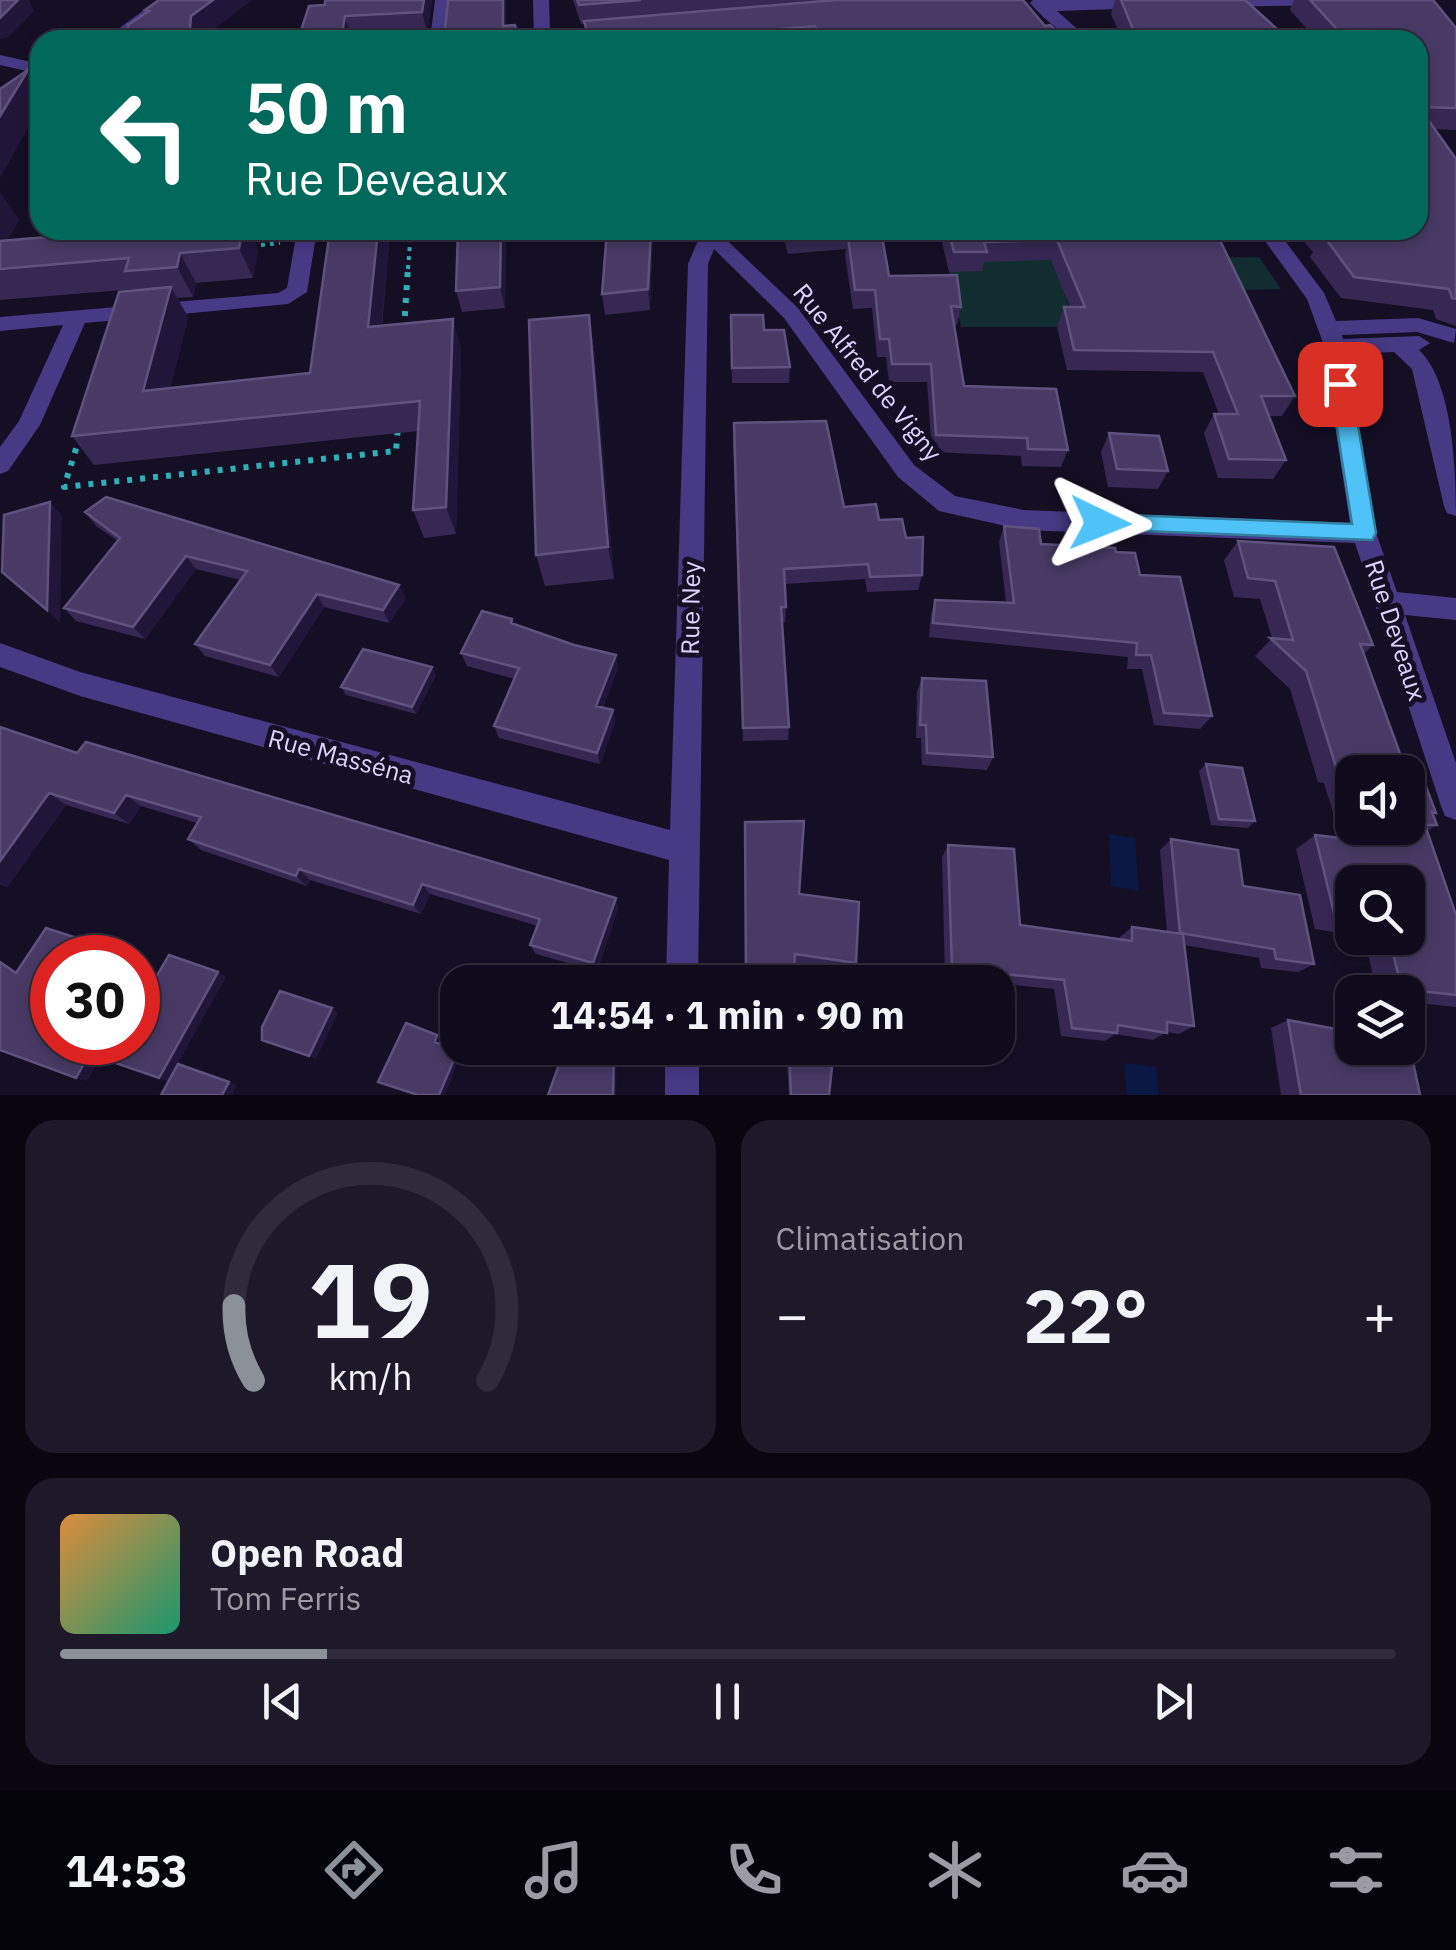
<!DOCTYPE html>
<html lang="fr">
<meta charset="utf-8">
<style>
:root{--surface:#100b1c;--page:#1e1929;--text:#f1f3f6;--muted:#9c9ba3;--line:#302b3b;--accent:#8c9099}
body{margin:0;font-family:"IBM Plex Sans",sans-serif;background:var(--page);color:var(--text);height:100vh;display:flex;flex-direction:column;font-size:38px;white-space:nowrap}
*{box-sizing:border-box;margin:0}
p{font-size:32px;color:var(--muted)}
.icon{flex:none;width:55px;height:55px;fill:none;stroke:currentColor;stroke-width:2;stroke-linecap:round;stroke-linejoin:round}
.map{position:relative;height:1095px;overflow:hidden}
.side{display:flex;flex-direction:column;gap:25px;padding:25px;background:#09060f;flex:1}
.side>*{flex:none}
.hud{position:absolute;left:30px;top:30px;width:1398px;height:210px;border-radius:30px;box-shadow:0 5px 15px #0003,0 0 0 2px var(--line);background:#00695c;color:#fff;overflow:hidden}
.fabs{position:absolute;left:1335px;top:755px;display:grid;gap:20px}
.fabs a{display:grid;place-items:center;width:90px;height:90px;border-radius:20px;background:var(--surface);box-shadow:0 5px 15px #0003,0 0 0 2px var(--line);font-size:50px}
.speed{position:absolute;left:30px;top:935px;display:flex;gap:20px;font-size:50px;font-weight:700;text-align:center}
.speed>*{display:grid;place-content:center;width:130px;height:130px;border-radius:50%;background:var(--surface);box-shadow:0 5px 15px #0003,0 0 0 2px var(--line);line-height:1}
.speed .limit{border:15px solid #d22;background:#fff;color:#111}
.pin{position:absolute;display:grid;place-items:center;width:85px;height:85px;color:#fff;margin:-42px;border-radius:20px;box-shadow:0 5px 15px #0006}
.me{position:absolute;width:110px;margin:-55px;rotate:92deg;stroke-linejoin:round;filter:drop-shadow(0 0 8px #0008)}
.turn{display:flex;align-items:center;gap:35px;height:210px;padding:0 50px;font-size:45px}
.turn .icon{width:130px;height:130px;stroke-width:2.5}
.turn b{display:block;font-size:70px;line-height:85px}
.big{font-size:75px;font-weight:700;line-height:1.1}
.side .card{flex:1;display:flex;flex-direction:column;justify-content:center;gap:15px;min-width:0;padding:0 35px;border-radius:30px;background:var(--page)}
.side .dial{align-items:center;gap:0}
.dial svg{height:260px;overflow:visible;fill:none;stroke:var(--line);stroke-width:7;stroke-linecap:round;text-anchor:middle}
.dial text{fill:var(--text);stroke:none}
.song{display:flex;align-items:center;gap:30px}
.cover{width:120px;height:120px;border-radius:15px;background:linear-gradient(135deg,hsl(30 70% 55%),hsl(160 70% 35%))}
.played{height:10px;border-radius:5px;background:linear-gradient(90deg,var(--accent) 20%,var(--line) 20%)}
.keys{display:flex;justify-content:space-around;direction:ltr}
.heat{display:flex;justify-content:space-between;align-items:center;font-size:55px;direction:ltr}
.side .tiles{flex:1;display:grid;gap:25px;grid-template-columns:1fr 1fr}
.card:last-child{grid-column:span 2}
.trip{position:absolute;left:440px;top:965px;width:575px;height:100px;border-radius:30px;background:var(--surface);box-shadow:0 5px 15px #0003,0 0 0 2px var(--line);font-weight:700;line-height:100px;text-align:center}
.tabs{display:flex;height:160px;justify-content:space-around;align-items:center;background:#06040b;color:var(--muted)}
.tabs .icon{width:70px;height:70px}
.tabs .current{color:var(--accent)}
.tabs b{font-size:45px;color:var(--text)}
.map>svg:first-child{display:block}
.green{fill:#122d2f}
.water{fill:#0a1843}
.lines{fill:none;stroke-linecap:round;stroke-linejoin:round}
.path-far1{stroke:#2fafb7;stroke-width:4;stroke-dasharray:4 5;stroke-linecap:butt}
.path{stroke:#2fafb7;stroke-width:6;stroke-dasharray:5 8;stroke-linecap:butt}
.minor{fill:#463a84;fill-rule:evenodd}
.wall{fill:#362853;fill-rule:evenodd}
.shaded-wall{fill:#211639}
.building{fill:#483a65;stroke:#5f527e;stroke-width:2.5}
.route{fill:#4fc3f7;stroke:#337fa1;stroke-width:2.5}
.labels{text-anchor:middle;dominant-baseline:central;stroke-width:10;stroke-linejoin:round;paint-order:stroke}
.street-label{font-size:25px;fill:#ddd3ff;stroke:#150f25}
</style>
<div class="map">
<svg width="1456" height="1095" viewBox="0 0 1456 1095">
<rect width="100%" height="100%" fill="#150f25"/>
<!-- green -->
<path class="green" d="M1259 257 1281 289 1065 293 1073 327H961L947 261Z"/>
<!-- water -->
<path class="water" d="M1109 834 1135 838 1139 891 1111 886Z
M1124 1063 1156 1067 1159 1095H1127Z"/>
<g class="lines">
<!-- path-far1 -->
<path class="path-far1" d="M252 246 280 243
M408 269 411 230"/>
<!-- path -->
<path class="path" d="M404 329 408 267
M80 436 64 487 396 451 398 426"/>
<!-- minor -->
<path class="minor" d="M158 0H176L121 40H103Z
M435 0H451L446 40H430Z
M533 0H549L550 31 616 25 624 30 616 35 534 40Z
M1033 0H1152L1155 3 1147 8 1057 11 1090 40C1066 40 1046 21 1030 3Z
M1206 0H1335L1327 5 1212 7Z
M0 55 40 64V74L0 65Z
M297 230H317L307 292 288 304 85 323 40 425 8 471 0 474V447L19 421 63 325 0 331V317L278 293 287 288Z
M695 230H716L798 308 914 465 955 496 1024 510 1350 523 1322 340 1307 299 1257 230H1277L1324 293 1336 321 1418 318 1456 329 1454 343 1417 332 1342 335 1343 339 1419 336 1430 343 1419 350C1453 382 1456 470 1456 516L1447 513 1444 506 1412 369 1394 352 1346 354 1376 533 1397 592 1456 598V620L1405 615 1456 763V820L1445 816 1441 806 1355 543 1024 530 939 511 898 477 784 318 714 249 708 264 698 982H666L669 860 80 696 0 667V643L80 672 670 830 688 264 700 236Z
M665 1048H699V1095H665Z"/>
</g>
<!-- wall -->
<path class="wall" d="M325 0H432L427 33 351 37V40H298L325 5Z
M573 0H1023L1045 26 1068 40H586L584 24H581Z
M1115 0H1121L1289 40H1122L1111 14Z
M1294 0H1310L1456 28V130L1435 129 1456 159V326L1436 319 1433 310 1341 298 1310 257 1313 252 1294 230H1418V40H1317L1290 10Z
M0 193 19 220 7 240 258 249 253 278 196 283 193 297 177 298 188 317 170 388 310 373 390 230 382 326 461 349 456 534 424 538 413 510 418 431 94 465 72 436 137 291 135 289 0 300Z
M458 230H506L505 308 462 312 456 291Z
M605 230H653L650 310 605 315 602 294 607 232Z
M782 230H855L854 236 889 276 961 307 957 325H954L964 386 1068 450 1061 467 1022 466 1021 456 932 452 927 382H889L886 357H877L872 308 853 309 845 255 846 249 788 254Z
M939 230H1215L1295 396 1282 416H1269L1286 460 1273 479 1218 478 1204 433 1214 414H1219L1203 372 1067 370 1057 327 1064 307H1070L1051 260 984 262 982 271 949 272Z
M589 315 594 350 614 579 545 586 536 555Z
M731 315 764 330 790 367 789 383H732Z
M1109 433 1168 471 1158 489 1108 487 1101 452Z
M733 439 844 507 879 520 906 538 922 575 918 590 867 592 865 579 785 584 786 607 785 622H782L789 727 788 740 743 741Z
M85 512 406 598 389 623 324 607 279 677 205 656 195 644 241 580 196 569 145 639 76 621 64 608 118 541 96 526Z
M1004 526 1041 544 1116 552 1140 575 1212 716 1200 729 1154 725 1142 669H1127L1128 657 929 637 931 614 935 600 1006 603 999 542Z
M1238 541 1373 645 1364 654 1406 770 1436 813 1433 815 1437 825 1427 831 1456 915V1007L1408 1002V992H1377L1364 938H1408L1352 882V935L1315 929 1296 849 1315 835 1341 838 1324 783 1318 782 1290 689 1255 656 1272 638 1260 599 1234 597 1224 560ZM1352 772 1408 828H1352Z
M512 619 514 624 618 668 603 707 613 710 615 722 600 764 499 738 494 726 515 679 467 666 461 653Z
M436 675 416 714 346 695 341 687Z
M922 678 993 757 987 770 922 765 921 738H916L917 692Z
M0 727 77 753 616 898 618 908 597 971 536 954 530 945 538 926 430 894 421 914 310 880 307 886 201 850 188 839 197 823 141 806 129 824 66 805 7 887 0 884Z
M1206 764 1255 821 1248 828 1211 825 1199 771Z
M1171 839 1243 886 1314 964 1298 972 1261 968 1259 958 1184 945 1194 1026 1179 1034 1167 1032 1153 1040 1115 1034 1105 1041 1061 1036 1054 989 945 978 942 857 948 845 1020 925 1120 939V937L1132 927 1167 932 1160 850Z
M799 894 856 963 853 972 795 963Z
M1288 1020 1420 1095H1281L1271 1028Z
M786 1048H834L829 1095H789Z"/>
<!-- shaded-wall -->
<path class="shaded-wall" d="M17 0H29L34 11 9 37 0 39V18Z
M213 0H252L200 40H189L191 16Z
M424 0H432L427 33 422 12Z
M503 0H506V40L503 26Z
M345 16 351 37V40H341Z
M33 62 40 75V107L0 178V116Z
M0 193 19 220 0 252Z
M243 230H250L258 249 253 278 239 248Z
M378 230H390L379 357 368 327Z
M501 230H506L505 308 500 287Z
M651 230H653L650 310 648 289Z
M180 253 196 283 193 297 177 267Z
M171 287 188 317 162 420 143 391Z
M589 315 594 350 614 579 608 547Z
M453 319 461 349 456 534 446 507Z
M50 502 62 516 60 623 47 610Z
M186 556 196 569 145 639 133 627Z
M399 585 406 598 389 623 383 610Z
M317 594 324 607 279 677 270 665Z
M616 655 618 668 599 718 596 706Z
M432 667 436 675 416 714 412 707Z
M613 710 615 722 600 764 597 753Z
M49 793 66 805 7 887 0 883V861Z
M126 795 141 806 129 824 114 813Z
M299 869 310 880 307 886 296 876Z
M422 884 430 894 421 914 413 905Z
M616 898 618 908 597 971 593 963Z
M95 944 105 949 99 958H86Z
M218 972 226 977 168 1081 159 1078Z
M332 1008 338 1013 316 1059 309 1056Z
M96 1042H109L87 1081 76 1078Z
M614 1048H617L616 1095H613Z
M458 1050 462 1053 445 1095H439Z
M229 1082 237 1085 232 1095H222Z"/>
<!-- building -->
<path class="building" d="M0 0H18L0 18Z
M159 0H213L191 16 189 40H126L128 25 149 11 145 10Z
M325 0H424L422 12 345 16 341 40H298L309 6 325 5Z
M448 0H503V26L515 25 517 33H523L522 40H444Z
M577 0H641L579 5Z
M836 0H1023L1045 26 1050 25 1068 40H823L815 26 694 36 696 40H590L584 21Z
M1121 0H1245L1289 40H1172L1169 34H1135Z
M1310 0H1433L1456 28V108L1419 107 1456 159V299L1452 298 1449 289 1354 277 1323 235 1330 236 1325 230H1418V40H1347Z
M33 62 0 116V89L25 72Z
M106 230H243L239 248 180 253 177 267 125 271 129 258 0 269V241L105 232Z
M330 230H378L368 327 453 319 446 507 413 510 420 401 72 436 119 292 171 287 143 391 310 373Z
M458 230H501L500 287 456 291Z
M607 230H651L648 289 602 294Z
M788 230H838L789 234Z
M948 230H1215L1295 396H1261L1286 460 1229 459 1214 414H1238L1213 352 1074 350 1064 307H1085L1057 240 984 242 987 252H954Z
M882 236 889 276 957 275 961 307 951 306 964 386 1056 389 1068 450 1028 449 1027 438 936 435 931 364H892L889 339H880L875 290H855L848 237Z
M589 315 608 547 536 555 529 320Z
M731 315H763L764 330H784L790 367 732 368Z
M826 421 844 507 876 504 879 520 902 519 906 538 923 537 922 575 870 577 868 564 784 569 786 607H781L789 727 743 728 734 423Z
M1109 433 1159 436 1168 471 1117 469Z
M106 497 399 585 383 610 317 594 270 665 195 644 247 571 186 556 133 627 64 608 120 538 85 512Z
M50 502 47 610 2 572 4 515Z
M1004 526 1039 529 1041 544 1115 548 1116 552 1135 553 1140 575 1180 577 1212 716 1164 713 1151 655H1136L1137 643 933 623 935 600 1014 603Z
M1238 541 1334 547 1373 645 1360 644 1406 770 1420 771 1436 813 1432 812 1437 825H1425L1456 915V995L1402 989 1389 938H1408V882H1352V920L1335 917 1315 835 1366 841 1362 828H1408V772H1352V798L1342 767H1336L1306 671 1270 638 1293 640 1275 581 1248 578Z
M482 611 512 619 511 623 574 645 616 655 596 706 613 710 597 753 494 726 519 668 461 653Z
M363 649 432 667 412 707 341 687Z
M922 678 986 681 993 757 927 753 926 725H920Z
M0 727 77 753 86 742 616 898 593 963 530 945 540 919 422 884 413 905 299 869 296 876 188 839 201 817 126 795 114 813 49 793 0 861Z
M1206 764 1242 768 1255 821 1219 819Z
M804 821 799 894 859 902 856 963 795 954 793 982H746L745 822Z
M1171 839 1238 850 1243 886 1300 895 1314 964 1276 959 1274 949 1180 933Z
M948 845 1014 849 1020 925 1132 941V927L1183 934 1194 1026 1167 1022V1033L1118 1025 1117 1033 1072 1028 1064 980 952 969Z
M46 928 95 944 86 958H52V1010L47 1018 52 1020V1042H96L76 1078 0 1050V962L16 973Z
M169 955 218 972 159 1078 107 1060 117 1042H138V1008Z
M280 991 332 1008 309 1056 262 1040V1027Z
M1288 1020 1352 1032V1048H1408V1041L1409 1042 1420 1095H1301Z
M406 1023 437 1035 435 1042 458 1050 439 1095H418L378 1082Z
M565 1048H614L613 1095H548Z
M789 1048H834L829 1095H791Z
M178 1064 229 1082 222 1095H161Z"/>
<!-- route -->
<path class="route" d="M1340 377 1351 384 1376 533 1372 540 1092 529 1089 523 1092 517 1100 514 1352 524 1330 384Z"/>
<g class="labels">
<!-- street labels -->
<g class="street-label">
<text transform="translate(868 372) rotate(51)">Rue Alfred de Vigny</text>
<text transform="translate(690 608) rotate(-89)">Rue Ney</text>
<text transform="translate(1396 630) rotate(72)">Rue Deveaux</text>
<text transform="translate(341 756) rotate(15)">Rue Masséna</text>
</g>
</g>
</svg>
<div class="fabs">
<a><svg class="icon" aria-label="sound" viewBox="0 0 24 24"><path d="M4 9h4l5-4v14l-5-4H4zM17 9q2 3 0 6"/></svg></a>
<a><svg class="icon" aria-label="search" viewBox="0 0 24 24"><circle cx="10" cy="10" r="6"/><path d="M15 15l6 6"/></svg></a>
<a><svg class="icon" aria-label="layers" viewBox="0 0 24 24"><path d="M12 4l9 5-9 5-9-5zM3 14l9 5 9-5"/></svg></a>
</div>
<div class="speed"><div class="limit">30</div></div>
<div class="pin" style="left:1340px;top:384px;background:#d93025"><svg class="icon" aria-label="arrive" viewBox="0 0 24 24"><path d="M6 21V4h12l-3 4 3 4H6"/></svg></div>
<svg class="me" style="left:1100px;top:523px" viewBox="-20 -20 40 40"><path d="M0-17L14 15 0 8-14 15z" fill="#4fc3f7" stroke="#fff" stroke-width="4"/></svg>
<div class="trip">14:54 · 1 min · 90 m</div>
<div class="hud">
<div class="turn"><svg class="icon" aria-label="left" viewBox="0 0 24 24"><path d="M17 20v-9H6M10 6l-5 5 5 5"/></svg><div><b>50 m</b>Rue Deveaux</div></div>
</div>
</div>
<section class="side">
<div class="tiles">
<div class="card dial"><svg viewBox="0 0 100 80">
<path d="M14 69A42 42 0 1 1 86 69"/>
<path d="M14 69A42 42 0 0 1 8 46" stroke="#8c9099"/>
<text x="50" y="56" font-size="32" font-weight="700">19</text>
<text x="50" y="72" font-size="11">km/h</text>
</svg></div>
<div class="card"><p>Climatisation</p>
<div class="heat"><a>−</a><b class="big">22°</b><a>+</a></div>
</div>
<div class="card">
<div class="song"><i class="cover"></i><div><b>Open Road</b><p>Tom Ferris</p></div></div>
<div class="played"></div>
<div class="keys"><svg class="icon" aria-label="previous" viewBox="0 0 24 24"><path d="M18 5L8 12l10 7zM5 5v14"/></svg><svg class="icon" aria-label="pause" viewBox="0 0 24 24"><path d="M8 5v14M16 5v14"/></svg><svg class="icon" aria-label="next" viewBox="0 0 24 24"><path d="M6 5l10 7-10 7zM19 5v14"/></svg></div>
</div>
</div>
</section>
<nav class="tabs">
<b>14:53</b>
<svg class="icon current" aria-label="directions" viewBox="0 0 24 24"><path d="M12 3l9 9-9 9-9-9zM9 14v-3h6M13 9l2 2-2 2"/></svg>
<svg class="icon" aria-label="music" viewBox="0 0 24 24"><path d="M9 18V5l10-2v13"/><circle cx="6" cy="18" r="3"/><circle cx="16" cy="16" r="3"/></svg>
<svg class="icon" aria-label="phone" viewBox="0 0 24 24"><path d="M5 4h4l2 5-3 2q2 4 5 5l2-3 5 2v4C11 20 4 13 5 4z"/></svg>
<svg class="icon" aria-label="climate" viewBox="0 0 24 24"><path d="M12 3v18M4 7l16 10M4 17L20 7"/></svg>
<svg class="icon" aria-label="car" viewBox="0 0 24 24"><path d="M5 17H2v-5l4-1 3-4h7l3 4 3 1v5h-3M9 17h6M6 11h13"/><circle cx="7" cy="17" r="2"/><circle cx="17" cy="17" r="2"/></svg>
<svg class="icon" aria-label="filters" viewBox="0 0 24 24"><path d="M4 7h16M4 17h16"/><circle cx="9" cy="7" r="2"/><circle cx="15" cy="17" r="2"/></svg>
</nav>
